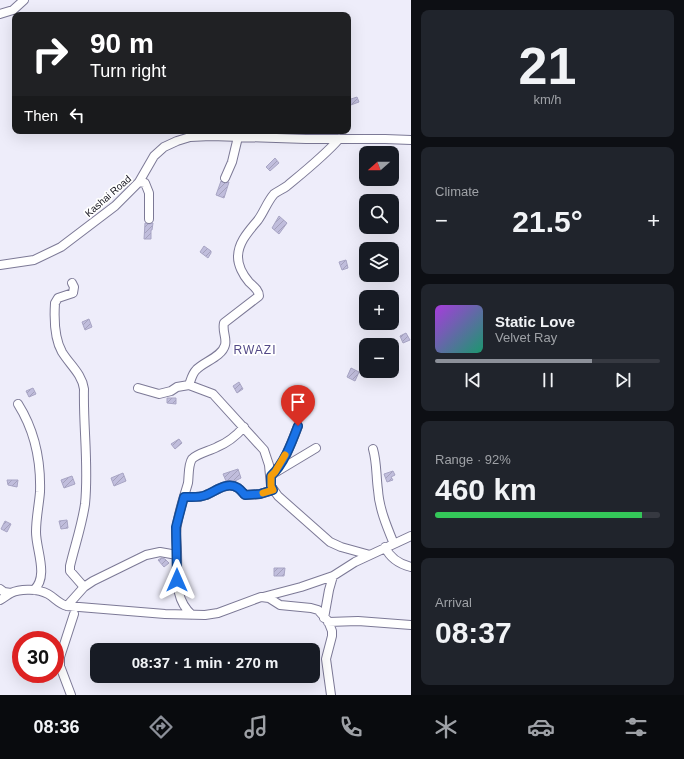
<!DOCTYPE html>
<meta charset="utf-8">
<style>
:root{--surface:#171b24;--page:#20242c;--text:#f1f3f6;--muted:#9ea1a6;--line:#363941;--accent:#8c9099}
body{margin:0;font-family:Helvetica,sans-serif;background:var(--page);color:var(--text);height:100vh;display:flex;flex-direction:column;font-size:15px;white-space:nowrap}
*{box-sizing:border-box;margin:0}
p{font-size:13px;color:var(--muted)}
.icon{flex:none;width:22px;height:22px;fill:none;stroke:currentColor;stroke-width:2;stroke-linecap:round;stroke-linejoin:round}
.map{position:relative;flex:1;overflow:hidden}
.details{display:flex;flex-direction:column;gap:10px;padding:10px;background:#0d0f14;width:273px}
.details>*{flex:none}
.top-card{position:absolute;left:12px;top:12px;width:339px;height:122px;border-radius:8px;box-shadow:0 4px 16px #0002;background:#202124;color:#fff;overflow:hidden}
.needle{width:26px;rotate:249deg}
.buttons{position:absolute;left:359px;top:146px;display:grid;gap:8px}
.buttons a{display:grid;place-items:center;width:40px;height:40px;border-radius:8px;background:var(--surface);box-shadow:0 4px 16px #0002;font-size:20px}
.speed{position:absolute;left:12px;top:631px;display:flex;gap:8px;font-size:20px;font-weight:700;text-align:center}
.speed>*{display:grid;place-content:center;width:52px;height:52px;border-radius:50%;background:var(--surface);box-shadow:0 4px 16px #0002;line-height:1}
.speed .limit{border:6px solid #d22;background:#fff;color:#111}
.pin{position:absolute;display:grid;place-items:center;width:34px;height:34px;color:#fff;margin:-41px -17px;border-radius:50% 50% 50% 0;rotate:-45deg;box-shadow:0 0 4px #0007}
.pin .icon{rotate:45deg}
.me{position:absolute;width:44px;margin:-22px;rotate:0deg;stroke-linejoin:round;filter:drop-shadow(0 0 3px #0008)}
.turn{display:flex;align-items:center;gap:14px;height:84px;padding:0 12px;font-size:18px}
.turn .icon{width:52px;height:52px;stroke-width:2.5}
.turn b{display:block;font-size:28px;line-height:34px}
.then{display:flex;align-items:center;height:38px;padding:0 12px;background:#0003;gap:8px;font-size:15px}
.big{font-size:30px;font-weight:700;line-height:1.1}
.details .tile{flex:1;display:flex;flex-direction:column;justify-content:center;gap:6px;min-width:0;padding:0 14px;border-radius:8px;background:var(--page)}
.details .dial{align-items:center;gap:0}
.dial b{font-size:52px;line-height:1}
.song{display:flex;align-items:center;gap:12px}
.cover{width:48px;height:48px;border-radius:6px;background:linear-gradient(135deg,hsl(280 70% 55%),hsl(160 70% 35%))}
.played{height:4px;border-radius:2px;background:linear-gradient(90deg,var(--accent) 70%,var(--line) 70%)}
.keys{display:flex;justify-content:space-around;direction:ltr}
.heat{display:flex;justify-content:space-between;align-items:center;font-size:22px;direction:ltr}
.charge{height:6px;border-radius:3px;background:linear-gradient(90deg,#34c759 92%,var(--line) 0)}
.trip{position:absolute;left:90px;top:643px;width:230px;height:40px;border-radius:8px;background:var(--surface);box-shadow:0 4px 16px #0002;font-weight:700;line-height:40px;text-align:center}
.tab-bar{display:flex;height:64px;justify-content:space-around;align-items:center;background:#090b0e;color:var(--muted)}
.tab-bar .icon{width:28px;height:28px}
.tab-bar .active{color:var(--accent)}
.tab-bar b{font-size:18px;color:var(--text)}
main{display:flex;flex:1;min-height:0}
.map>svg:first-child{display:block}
.building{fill:url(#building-hatch);stroke:#a8a5c4}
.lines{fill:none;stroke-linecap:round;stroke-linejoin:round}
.minor-casing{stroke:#7c7996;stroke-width:10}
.minor{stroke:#fff;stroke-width:8}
.route-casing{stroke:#114b97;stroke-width:10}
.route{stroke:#1a73e8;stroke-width:7}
.slow{stroke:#f59e0b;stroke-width:7}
.labels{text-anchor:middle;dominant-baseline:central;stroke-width:3.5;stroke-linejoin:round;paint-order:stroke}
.street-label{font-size:10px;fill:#11101a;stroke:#fff}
.quarter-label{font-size:12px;letter-spacing:1px;fill:#534987;stroke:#fff}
</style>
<main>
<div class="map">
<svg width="411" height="695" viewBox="0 0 411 695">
<defs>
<pattern id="building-hatch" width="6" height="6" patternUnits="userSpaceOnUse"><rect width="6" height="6" fill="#c0bddc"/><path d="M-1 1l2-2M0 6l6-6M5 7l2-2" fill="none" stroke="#a4a1bc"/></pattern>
</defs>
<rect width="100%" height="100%" fill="#eeedfa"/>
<!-- building -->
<path class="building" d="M357 97 359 102 348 106V100Z
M275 158 279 163 270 171 266 167Z
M221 181 225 183 229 182 224 198 216 195Z
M279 216 287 223 279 234 272 228Z
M145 223 149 224 153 223 152 230H151V239H144Z
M204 246 211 251V253L208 258 200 252Z
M346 260 348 268 342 270 339 262Z
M89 319 92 327 85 330 82 322Z
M406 333 410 340 403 343 400 336Z
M351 368 359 372 355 381 347 377Z
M239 382 243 389 237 393 233 386Z
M33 388 36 394 29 397 26 391Z
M167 398H176V404L167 403Z
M179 439 182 443 175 449 171 444Z
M238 469 241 478 235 481H226L223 474Z
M393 471 395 475 391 477 393 480 387 482 384 474Z
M123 473 126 481 114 486 111 478Z
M72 476 75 484 64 488 61 480Z
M7 480H18L17 487 8 485Z
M67 520 68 528 61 529 59 521Z
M5 521 11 524 7 532 1 529Z
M161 558 165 559 169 563 164 567 158 560Z
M274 568H285L284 576H274Z"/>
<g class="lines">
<!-- minor casing -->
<g class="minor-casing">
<path id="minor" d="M0 14 13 10 24 0
M225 178 232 162 238 137
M139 182 145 183 149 193V219
M0 265 34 260 61 247 115 206 139 182 154 156 164 147 177 141 190 137 211 136 306 139H385L411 140
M72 283 74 287 73 293 58 298 55 303C54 319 54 338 62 352 70 365 82 374 84 389 83 427 89 466 85 504 82 525 75 545 70 566V571L84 587
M189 385C191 380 192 374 196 370 203 362 222 357 225 345 227 338 222 331 224 323L259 296C259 290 253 286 249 282 243 275 238 265 238 257 238 242 249 231 258 220 264 212 267 202 274 194 278 191 283 189 287 186 305 171 324 156 339 139
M138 388 159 394 171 391 177 387 189 385 213 394 264 450 269 465 271 486 278 496 330 542 341 547 370 555
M18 404C35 431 41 461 40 492 39 505 36 518 36 532 36 550 49 576 34 590
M373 449C377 463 376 476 378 490 379 508 387 527 394 544
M276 472 316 448
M271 476C284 464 292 442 298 426
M184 497C192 497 199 498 206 495 216 491 227 481 238 488 241 490 243 493 245 495L260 494 273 490
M385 547C390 558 399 564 411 567
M0 589 4 592 11 593
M263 597 301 587 333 576 355 562 411 536
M0 600C4 598 7 595 11 593 21 588 39 589 48 594 55 598 59 604 67 606L165 614 205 615 218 613 261 597 269 598 280 605 311 608 318 610 328 621 332 631V636L326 659 331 695
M67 606 84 587 93 581 146 555 160 552 177 555
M192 615C173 598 178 575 177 552 177 543 175 533 177 525 179 511 184 497 188 483 189 476 188 465 192 459 198 453 210 451 217 447 227 443 236 436 244 427
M324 618 329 590 333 576
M328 622 358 621 411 625
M71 695 60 666V657L74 614"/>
</g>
<!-- minor -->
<use href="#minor" class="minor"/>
</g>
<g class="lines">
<!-- route casing -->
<g class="route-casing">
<path id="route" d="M177 580 176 527 184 497C192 497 199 498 206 495 216 491 227 481 238 488 241 490 243 493 245 495L260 494 273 490 271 486V476C284 464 292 442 298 426"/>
</g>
<!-- route -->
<use href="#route" class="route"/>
<!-- slow -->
<path class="slow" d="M263 493 273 490 271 486V476L275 472 285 455"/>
</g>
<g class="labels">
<!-- street labels -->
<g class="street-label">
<text transform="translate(108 196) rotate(-41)">Kashai Road</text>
</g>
<!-- quarter labels -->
<g class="quarter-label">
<text x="255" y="350">RWAZI</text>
</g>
</g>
</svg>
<div class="buttons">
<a><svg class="needle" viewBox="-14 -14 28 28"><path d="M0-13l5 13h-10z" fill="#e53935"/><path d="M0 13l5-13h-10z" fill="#9ea1a6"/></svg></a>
<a><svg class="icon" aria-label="search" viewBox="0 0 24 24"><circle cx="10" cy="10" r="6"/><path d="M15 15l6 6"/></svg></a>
<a><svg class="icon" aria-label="layers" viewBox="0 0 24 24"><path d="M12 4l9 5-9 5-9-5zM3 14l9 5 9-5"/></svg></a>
<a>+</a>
<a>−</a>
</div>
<div class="speed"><div class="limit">30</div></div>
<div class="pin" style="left:298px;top:426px;background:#d93025"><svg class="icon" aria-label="arrive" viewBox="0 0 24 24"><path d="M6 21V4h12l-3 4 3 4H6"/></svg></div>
<svg class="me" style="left:177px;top:580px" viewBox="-20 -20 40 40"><path d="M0-17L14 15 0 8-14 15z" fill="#1a73e8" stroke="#fff" stroke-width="4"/></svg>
<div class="trip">08:37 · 1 min · 270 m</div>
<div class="top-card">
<div class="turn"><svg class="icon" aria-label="right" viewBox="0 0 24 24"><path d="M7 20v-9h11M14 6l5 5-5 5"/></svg><div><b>90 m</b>Turn right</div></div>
<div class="then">Then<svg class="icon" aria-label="left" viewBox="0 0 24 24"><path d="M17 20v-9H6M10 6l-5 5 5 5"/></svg></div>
</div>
</div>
<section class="details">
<div class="tile dial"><b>21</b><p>km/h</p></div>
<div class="tile"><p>Climate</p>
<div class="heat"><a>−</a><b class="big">21.5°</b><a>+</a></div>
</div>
<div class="tile">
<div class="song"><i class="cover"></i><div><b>Static Love</b><p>Velvet Ray</p></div></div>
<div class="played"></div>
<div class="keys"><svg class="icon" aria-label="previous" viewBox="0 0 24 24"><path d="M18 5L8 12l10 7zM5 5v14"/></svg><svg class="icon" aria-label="pause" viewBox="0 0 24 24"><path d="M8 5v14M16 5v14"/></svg><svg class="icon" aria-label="next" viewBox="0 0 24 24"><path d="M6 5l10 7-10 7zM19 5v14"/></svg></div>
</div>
<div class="tile"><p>Range · 92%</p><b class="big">460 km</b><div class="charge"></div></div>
<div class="tile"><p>Arrival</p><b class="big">08:37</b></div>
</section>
</main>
<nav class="tab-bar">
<b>08:36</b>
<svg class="icon active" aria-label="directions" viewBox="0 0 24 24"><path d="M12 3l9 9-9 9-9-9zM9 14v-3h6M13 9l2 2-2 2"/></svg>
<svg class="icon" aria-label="music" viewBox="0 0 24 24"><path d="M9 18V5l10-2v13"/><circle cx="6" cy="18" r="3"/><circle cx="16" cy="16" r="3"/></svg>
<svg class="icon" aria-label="phone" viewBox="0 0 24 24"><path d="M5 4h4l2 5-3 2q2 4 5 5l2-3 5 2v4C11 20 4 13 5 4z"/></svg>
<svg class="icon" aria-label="climate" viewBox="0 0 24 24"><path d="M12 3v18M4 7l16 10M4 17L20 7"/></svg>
<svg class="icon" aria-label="car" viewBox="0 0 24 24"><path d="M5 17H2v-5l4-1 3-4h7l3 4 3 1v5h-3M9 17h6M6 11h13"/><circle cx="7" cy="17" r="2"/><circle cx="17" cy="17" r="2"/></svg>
<svg class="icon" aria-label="filters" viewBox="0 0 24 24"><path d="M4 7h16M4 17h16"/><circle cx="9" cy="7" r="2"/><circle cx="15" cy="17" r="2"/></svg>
</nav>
